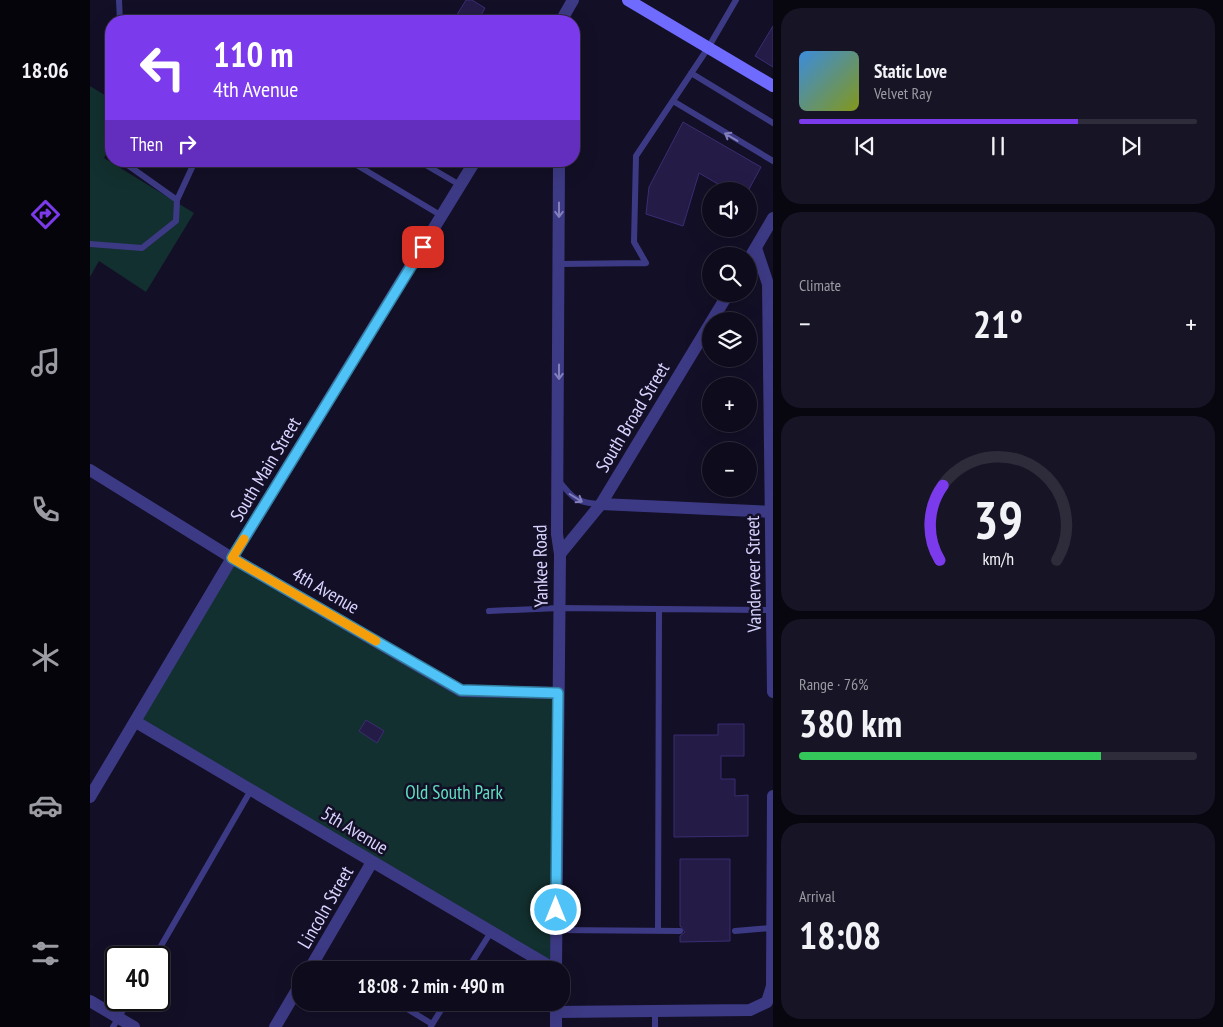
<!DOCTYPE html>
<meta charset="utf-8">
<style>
:root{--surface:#0e0b1c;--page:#171425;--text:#f1f3f6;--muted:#9b9ba3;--line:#2e2b3b;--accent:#7c3aed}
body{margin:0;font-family:"PT Sans Narrow",sans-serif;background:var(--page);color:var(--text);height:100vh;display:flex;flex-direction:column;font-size:19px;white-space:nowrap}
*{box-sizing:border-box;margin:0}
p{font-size:16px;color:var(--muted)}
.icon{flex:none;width:28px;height:28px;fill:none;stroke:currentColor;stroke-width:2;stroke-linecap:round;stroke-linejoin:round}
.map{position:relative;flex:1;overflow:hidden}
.side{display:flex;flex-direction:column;gap:8px;padding:8px;background:#08060f;width:450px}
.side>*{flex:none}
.guide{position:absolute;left:15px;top:15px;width:475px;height:152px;border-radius:20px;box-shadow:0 5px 20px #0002,0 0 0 1px var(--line);background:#7c3aed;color:#fff;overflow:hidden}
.buttons{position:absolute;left:612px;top:182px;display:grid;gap:10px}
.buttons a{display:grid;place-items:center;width:55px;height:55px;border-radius:50%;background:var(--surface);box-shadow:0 5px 20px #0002,0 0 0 1px var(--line);font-size:25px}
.speed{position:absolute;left:15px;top:946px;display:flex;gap:10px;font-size:25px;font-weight:700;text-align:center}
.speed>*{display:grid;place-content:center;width:65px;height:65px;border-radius:50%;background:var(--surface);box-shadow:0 5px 20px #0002,0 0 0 1px var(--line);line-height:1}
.speed .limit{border:2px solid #111;border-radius:8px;background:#fff;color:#111}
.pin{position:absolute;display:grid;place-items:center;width:42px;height:42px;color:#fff;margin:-21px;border-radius:10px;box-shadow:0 2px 8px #0006}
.me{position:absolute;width:55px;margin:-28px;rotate:0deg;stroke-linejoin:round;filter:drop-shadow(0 0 4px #0008)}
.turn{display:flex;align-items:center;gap:18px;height:105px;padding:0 25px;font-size:22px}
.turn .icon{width:65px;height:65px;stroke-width:2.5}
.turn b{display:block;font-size:35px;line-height:42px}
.then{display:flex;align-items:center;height:48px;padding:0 25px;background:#0003;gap:10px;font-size:19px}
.big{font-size:38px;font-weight:600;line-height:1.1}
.side .widget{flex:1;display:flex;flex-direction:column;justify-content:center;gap:8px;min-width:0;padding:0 18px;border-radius:20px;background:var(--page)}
.side .dial{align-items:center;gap:0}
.dial svg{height:130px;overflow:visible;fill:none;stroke:var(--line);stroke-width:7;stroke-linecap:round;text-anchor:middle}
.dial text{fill:var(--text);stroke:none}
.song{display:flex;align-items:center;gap:15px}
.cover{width:60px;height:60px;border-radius:8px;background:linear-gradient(135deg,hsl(210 70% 55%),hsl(70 70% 35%))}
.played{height:5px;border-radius:2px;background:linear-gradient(90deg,var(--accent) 70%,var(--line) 70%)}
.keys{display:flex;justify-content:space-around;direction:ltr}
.heat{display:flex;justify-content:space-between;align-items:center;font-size:28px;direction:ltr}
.charge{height:8px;border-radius:4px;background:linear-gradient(90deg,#34c759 76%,var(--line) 0)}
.trip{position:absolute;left:202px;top:961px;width:278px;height:50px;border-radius:20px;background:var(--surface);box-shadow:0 5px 20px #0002,0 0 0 1px var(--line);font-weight:600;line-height:50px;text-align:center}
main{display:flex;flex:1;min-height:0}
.menu{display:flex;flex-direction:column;width:90px;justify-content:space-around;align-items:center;background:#06040b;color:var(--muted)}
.menu .icon{width:35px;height:35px}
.menu .active{color:var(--accent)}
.menu b{font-size:22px;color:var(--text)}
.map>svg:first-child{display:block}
.green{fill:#12302f}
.building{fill:#241b47;stroke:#3b2d73}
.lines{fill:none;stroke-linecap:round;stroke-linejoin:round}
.service{stroke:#3d3a85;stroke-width:6}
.minor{stroke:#3d3a85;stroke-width:12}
.tertiary{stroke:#3d3a85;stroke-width:12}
.secondary{stroke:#6f6bff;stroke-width:12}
.oneway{stroke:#837fbc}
.route-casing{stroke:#337fa1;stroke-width:12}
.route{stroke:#4fc3f7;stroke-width:9}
.slow{stroke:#f59e0b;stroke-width:9}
.labels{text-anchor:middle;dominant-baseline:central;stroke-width:5;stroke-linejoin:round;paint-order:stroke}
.street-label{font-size:19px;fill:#d9d4ff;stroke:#130f26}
.park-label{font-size:19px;fill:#5fe0c0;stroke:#130f26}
</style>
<main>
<nav class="menu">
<b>18:06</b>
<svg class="icon active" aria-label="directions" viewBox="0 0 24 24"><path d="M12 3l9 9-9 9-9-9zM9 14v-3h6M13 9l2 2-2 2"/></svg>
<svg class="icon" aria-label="music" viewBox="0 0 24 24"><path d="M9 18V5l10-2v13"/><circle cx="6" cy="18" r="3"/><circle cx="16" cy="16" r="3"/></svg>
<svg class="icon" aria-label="phone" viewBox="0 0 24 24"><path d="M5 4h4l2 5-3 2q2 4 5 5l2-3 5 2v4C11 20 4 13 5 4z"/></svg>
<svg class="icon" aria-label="climate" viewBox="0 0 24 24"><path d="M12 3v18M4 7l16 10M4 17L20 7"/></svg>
<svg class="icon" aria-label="car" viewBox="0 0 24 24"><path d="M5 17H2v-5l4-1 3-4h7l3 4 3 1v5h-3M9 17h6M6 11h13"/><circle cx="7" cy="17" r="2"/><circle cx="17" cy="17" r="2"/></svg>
<svg class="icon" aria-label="filters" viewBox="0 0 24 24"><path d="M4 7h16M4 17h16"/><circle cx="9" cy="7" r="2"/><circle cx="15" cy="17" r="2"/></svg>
</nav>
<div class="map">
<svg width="683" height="1027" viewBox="0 0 683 1027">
<rect width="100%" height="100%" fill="#130f26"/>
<!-- green -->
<path class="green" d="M0 86 21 99V145L14 158 104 213 56 292 9 261 0 277Z
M142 558 371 690 468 693 466 970 46 722Z"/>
<!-- building -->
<path class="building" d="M376 0H382L395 8 388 21H363Z
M683 26V67L665 56Z
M593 122 671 167 658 191H640L609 173 593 226 556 214 559 187Z
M276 720 294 731 287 743 269 731Z
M628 724H654V756H631V779H645V796L658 795V836L584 837V735H628Z
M590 859H640V941L590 942V936L595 932 590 926Z"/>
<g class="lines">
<!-- service -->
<path class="service" d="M29 0 30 21
M601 73 683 123
M583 101 683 161
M32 161 87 200
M260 161 352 216
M329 161 370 185
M0 244 52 248 86 221 87 200 105 161
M556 263 544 242 546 156 618 48 646 0
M469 264 556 263
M469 481C483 499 487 503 511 504
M399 611 469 608 683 610
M466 930 590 931
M568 931 569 610
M645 931 681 928
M64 958 161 790
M225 960 249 970
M377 970 401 932
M306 1002 342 1024
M565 1011V1027
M341 1026 356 1002
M23 1027 39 1000"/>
<!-- minor -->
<path class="minor" d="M666 248 678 284 683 692
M0 470 142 558 371 691 468 693
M511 504 683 512
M46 722 466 970
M219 970 282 862
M0 1001 44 1027
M466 1012 660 1010 677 1002 682 986 683 796
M185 1027 211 983"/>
<!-- tertiary -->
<path class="tertiary" d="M471 21 483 0
M659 259 683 218
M470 554 511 504 638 294
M0 797 142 558 385 161
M466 970 470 554 467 534 469 161
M466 1027V1002"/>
<!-- secondary -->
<path class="secondary" d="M538 0 683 86"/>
</g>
<!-- one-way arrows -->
<defs><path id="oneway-shaft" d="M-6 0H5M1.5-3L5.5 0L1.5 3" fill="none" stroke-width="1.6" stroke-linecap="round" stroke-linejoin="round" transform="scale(1.25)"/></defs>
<g class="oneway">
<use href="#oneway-shaft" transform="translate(641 137) rotate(-149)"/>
<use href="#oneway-shaft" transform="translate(469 210) rotate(90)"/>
<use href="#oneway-shaft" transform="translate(469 372) rotate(90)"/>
<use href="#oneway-shaft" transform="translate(486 498) rotate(32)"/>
</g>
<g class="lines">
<!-- route casing -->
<g class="route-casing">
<path id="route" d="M333 247 142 558 371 690 468 693 466 910"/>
</g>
<!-- route -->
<use href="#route" class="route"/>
<!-- slow -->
<path class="slow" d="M154 539 142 558 286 641"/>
</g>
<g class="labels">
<!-- street labels -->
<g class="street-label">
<text transform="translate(542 417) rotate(-59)">South Broad Street</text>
<text transform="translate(175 469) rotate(-59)">South Main Street</text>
<text transform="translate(450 566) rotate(-91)">Yankee Road</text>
<text transform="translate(663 574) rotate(-91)">Vanderveer Street</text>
<text transform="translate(236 590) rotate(30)">4th Avenue</text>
<text transform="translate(265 830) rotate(31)">5th Avenue</text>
<text transform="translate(235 907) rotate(-60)">Lincoln Street</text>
</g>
<!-- park labels -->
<g class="park-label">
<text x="364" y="792">Old South Park</text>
</g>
</g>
</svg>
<div class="buttons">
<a><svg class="icon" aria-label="sound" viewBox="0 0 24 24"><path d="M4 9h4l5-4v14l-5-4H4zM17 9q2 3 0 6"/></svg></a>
<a><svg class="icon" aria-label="search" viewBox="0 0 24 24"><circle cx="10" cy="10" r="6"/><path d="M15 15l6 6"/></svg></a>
<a><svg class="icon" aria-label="layers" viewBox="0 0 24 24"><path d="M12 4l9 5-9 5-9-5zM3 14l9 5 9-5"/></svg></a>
<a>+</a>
<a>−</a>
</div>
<div class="speed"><div class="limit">40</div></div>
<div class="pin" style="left:333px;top:247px;background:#d93025"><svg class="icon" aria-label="arrive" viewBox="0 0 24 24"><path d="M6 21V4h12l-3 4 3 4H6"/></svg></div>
<svg class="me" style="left:466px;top:910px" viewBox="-20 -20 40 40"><circle r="17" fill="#4fc3f7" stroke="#fff" stroke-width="3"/><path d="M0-11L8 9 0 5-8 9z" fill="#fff"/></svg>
<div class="trip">18:08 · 2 min · 490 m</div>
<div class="guide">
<div class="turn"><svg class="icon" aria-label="left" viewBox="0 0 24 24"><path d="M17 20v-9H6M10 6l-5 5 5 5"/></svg><div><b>110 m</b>4th Avenue</div></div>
<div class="then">Then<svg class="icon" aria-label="right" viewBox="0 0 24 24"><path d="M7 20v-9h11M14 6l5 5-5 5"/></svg></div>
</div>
</div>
<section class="side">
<div class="widget">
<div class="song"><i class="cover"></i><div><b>Static Love</b><p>Velvet Ray</p></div></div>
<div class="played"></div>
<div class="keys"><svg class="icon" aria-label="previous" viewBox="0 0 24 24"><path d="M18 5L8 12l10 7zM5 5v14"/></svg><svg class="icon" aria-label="pause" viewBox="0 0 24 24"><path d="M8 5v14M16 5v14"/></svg><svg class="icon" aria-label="next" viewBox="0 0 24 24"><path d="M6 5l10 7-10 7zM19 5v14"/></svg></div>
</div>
<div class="widget"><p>Climate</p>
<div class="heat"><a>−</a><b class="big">21°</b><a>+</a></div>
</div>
<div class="widget dial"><svg viewBox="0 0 100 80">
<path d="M14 69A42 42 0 1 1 86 69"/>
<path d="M14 69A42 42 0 0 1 16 23" stroke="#7c3aed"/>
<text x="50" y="56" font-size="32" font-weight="700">39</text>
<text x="50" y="72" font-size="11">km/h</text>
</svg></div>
<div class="widget"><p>Range · 76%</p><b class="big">380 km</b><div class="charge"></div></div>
<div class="widget"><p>Arrival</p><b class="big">18:08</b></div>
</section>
</main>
